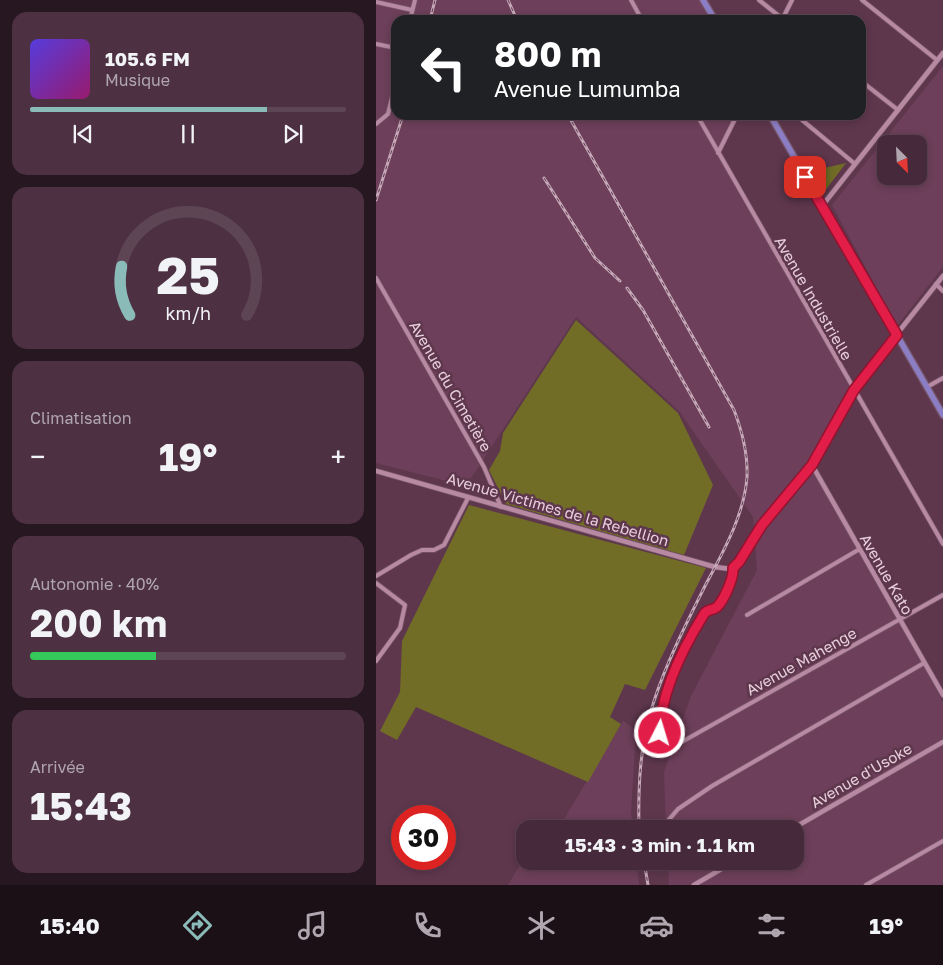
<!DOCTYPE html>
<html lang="fr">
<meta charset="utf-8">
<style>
:root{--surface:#46293a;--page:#4d3142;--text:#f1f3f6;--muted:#b0a6af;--line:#5e4554;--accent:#8bbbb9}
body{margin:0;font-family:"Golos Text",sans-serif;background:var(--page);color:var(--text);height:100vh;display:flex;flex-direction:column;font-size:19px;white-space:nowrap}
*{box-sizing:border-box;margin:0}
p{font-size:16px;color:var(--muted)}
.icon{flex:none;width:28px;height:28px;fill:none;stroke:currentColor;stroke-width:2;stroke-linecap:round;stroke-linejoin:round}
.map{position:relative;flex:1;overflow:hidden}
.side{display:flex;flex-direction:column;gap:12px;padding:12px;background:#261720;width:376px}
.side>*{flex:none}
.banner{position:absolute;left:15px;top:15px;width:475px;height:105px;border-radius:15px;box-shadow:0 2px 8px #0003,0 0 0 1px var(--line);background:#202124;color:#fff;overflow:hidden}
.needle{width:32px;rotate:156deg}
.fabs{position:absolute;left:501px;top:135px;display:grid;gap:10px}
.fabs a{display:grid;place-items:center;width:50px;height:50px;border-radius:10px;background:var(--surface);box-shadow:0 2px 8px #0003,0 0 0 1px var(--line);font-size:25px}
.speed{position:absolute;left:15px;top:805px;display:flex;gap:10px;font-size:25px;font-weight:700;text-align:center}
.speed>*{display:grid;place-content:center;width:65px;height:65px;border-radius:50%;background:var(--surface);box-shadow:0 2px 8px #0003,0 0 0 1px var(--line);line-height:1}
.speed .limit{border:8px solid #d22;background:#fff;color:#111}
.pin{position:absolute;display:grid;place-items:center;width:42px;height:42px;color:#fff;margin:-21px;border-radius:10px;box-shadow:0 2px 8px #0006}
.me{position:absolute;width:55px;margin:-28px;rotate:5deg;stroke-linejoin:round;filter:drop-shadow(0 0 4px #0008)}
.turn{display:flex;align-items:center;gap:18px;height:105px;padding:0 20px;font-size:22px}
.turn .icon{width:65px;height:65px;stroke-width:2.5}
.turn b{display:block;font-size:35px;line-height:42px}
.big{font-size:38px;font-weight:700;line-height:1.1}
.side .tile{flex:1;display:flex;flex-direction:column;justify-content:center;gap:8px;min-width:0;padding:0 18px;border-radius:15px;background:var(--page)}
.side .dial{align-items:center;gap:0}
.dial svg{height:130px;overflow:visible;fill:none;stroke:var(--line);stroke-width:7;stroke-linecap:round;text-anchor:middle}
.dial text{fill:var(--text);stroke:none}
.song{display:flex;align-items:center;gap:15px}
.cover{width:60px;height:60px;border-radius:8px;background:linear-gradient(135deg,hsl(250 70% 55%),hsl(320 70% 35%))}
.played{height:5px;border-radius:2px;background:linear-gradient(90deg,var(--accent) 75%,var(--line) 75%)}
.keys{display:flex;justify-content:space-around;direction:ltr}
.heat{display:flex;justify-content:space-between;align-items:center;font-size:28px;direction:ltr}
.charge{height:8px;border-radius:4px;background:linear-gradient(90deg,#34c759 40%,var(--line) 0)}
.trip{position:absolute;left:140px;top:820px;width:288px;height:50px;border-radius:15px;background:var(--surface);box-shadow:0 2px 8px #0003,0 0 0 1px var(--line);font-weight:700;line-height:50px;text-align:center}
.tab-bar{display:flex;height:80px;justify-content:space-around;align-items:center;background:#1c1017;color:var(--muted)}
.tab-bar .icon{width:35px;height:35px}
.tab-bar .current{color:var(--accent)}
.tab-bar b{font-size:22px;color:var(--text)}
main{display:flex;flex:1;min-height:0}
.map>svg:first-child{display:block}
.built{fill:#6d3f5a;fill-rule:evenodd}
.green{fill:#716d27}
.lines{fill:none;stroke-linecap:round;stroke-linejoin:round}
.minor-casing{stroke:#775669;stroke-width:5.5}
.tertiary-casing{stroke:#775669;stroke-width:6}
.trunk-casing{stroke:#775669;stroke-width:8}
.minor{stroke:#b789a2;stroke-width:4}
.tertiary{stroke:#b789a2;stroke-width:4.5}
.trunk{stroke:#8c7ec4;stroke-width:5.5}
.rail-casing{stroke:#c6a9b8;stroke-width:3}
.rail{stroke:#5e374d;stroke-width:1;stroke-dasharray:4;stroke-linecap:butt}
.route-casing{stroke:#92132f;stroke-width:12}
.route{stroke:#e11d48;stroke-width:9}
.labels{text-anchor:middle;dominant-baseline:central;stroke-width:5;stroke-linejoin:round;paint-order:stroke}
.street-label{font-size:15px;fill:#e8cfdc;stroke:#5e374d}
</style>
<main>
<section class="side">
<div class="tile">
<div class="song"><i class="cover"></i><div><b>105.6 FM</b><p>Musique</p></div></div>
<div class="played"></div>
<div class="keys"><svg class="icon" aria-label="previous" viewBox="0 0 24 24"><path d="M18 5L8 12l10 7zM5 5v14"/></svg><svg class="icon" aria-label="pause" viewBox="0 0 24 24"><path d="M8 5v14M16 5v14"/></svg><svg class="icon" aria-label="next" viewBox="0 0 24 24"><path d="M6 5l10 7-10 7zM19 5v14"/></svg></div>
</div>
<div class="tile dial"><svg viewBox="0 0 100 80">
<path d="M14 69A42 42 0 1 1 86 69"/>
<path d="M14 69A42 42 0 0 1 9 39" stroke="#8bbbb9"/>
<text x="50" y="56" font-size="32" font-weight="700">25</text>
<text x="50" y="72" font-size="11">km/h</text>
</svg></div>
<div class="tile"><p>Climatisation</p>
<div class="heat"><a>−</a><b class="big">19°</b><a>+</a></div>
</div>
<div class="tile"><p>Autonomie · 40%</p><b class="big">200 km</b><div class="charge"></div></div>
<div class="tile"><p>Arrivée</p><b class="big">15:43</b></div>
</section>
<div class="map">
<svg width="567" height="885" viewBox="0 0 567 885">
<rect width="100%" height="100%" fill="#5e374d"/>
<!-- built -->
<path class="built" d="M0 0H324L336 20H20V115H360L343 152 476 381 433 461 567 702V885H293L292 861H419V829H290L288 772 315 696 381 570 377 517 303 411 200 317 90 486 0 463Z
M567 66V267L521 326 456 205ZM510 144H542V176H510Z
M247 721 260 730 255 812 257 829H182Z
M149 861H261L263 885H132L143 866Z"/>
<!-- green -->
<path class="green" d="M470 163 448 192 445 191 435 171Z
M200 320 302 413 337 485 308 555 130 504 113 470 124 451 127 433Z
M93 505 330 568 269 690 249 684 234 717 245 724 212 782 40 707 21 740 4 731 24 692 26 641Z"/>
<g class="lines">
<!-- minor casing -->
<g class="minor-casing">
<path id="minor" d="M255 0 266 20
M383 0 408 20
M486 0 561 60
M0 2 36 10
M34 20 39 0
M406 20 416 0
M0 44 20 48
M485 81 522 110
M321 115 567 544
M420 115 479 164
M0 124 12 114 20 81
M342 153 361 115
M0 278 108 467 125 507
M560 284 567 291
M551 387 567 378
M357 569C358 580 349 598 341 606 338 610 334 607 331 610 315 623 263 740 295 748L567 595
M0 576 35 555 46 550H58L68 545 92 498
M0 583 29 605 24 628 0 661
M371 615 482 550
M285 829 302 809 336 786 548 663
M490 885 567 841"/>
</g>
<!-- tertiary casing -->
<g class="tertiary-casing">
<path id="tertiary" d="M446 206 567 53
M436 465 567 695
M0 471 339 567 355 569 361 565 386 525 436 465 482 383 567 276
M416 829 567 742
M318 885 359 861"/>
</g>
<!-- trunk casing -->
<g class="trunk-casing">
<path id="trunk" d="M327 0 339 20
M394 115 567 415"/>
</g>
<!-- minor -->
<use href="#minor" class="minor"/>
<!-- tertiary -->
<use href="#tertiary" class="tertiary"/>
<!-- trunk -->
<use href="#trunk" class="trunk"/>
<!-- rail casing -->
<g class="rail-casing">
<path id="rail" d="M132 0 141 20
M54 20 59 0
M192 115 358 410C366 431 372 453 371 477 368 516 347 552 329 586 310 624 291 661 278 701 264 742 262 785 263 829
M168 178 219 258 244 281
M0 200 27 115
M251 288 267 310 333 427
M268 861 272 885"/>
</g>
<!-- rail -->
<use href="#rail" class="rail"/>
</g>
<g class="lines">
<!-- route casing -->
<g class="route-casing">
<path id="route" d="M284 733C284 693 307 648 328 614 332 608 336 611 341 607 348 600 358 578 357 568L363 562 386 525 436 465 478 390 521 335 429 177"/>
</g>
<!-- route -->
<use href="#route" class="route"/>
</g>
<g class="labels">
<!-- street labels -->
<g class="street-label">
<text transform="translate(438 298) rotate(60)">Avenue Industrielle</text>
<text transform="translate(75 386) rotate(60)">Avenue du Cimetière</text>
<text transform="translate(182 509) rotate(16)">Avenue Victimes de la Rebellion</text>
<text transform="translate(511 574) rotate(60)">Avenue Kato</text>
<text transform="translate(425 661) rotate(-29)">Avenue Mahenge</text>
<text transform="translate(485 775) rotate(-30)">Avenue d'Usoke</text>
</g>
</g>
</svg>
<div class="fabs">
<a><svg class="needle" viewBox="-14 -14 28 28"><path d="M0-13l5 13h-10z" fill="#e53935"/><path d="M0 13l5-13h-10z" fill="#b0a6af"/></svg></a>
</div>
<div class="speed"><div class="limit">30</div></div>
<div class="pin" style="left:429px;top:177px;background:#d93025"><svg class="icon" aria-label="arrive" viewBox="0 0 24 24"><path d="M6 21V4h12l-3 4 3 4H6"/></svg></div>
<svg class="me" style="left:284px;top:733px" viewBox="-20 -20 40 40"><circle r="17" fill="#e11d48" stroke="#fff" stroke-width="3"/><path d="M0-11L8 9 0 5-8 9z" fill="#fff"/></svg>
<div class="trip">15:43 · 3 min · 1.1 km</div>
<div class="banner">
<div class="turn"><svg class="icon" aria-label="left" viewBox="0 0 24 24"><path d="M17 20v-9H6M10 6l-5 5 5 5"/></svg><div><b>800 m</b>Avenue Lumumba</div></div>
</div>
</div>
</main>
<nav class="tab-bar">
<b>15:40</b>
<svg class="icon current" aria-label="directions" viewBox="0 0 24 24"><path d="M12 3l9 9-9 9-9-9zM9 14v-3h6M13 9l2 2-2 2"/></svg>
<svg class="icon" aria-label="music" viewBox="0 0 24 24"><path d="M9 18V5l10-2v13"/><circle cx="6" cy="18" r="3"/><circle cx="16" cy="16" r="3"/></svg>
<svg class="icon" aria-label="phone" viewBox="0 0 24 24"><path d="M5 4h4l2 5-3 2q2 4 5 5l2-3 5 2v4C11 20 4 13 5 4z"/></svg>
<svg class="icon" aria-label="climate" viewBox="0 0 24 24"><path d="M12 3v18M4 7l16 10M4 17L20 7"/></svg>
<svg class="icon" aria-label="car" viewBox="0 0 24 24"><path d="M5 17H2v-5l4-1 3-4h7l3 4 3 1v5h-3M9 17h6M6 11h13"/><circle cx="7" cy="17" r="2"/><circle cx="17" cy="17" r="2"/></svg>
<svg class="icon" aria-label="filters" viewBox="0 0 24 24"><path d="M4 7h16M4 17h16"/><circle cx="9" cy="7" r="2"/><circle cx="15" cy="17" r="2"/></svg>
<b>19°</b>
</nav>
